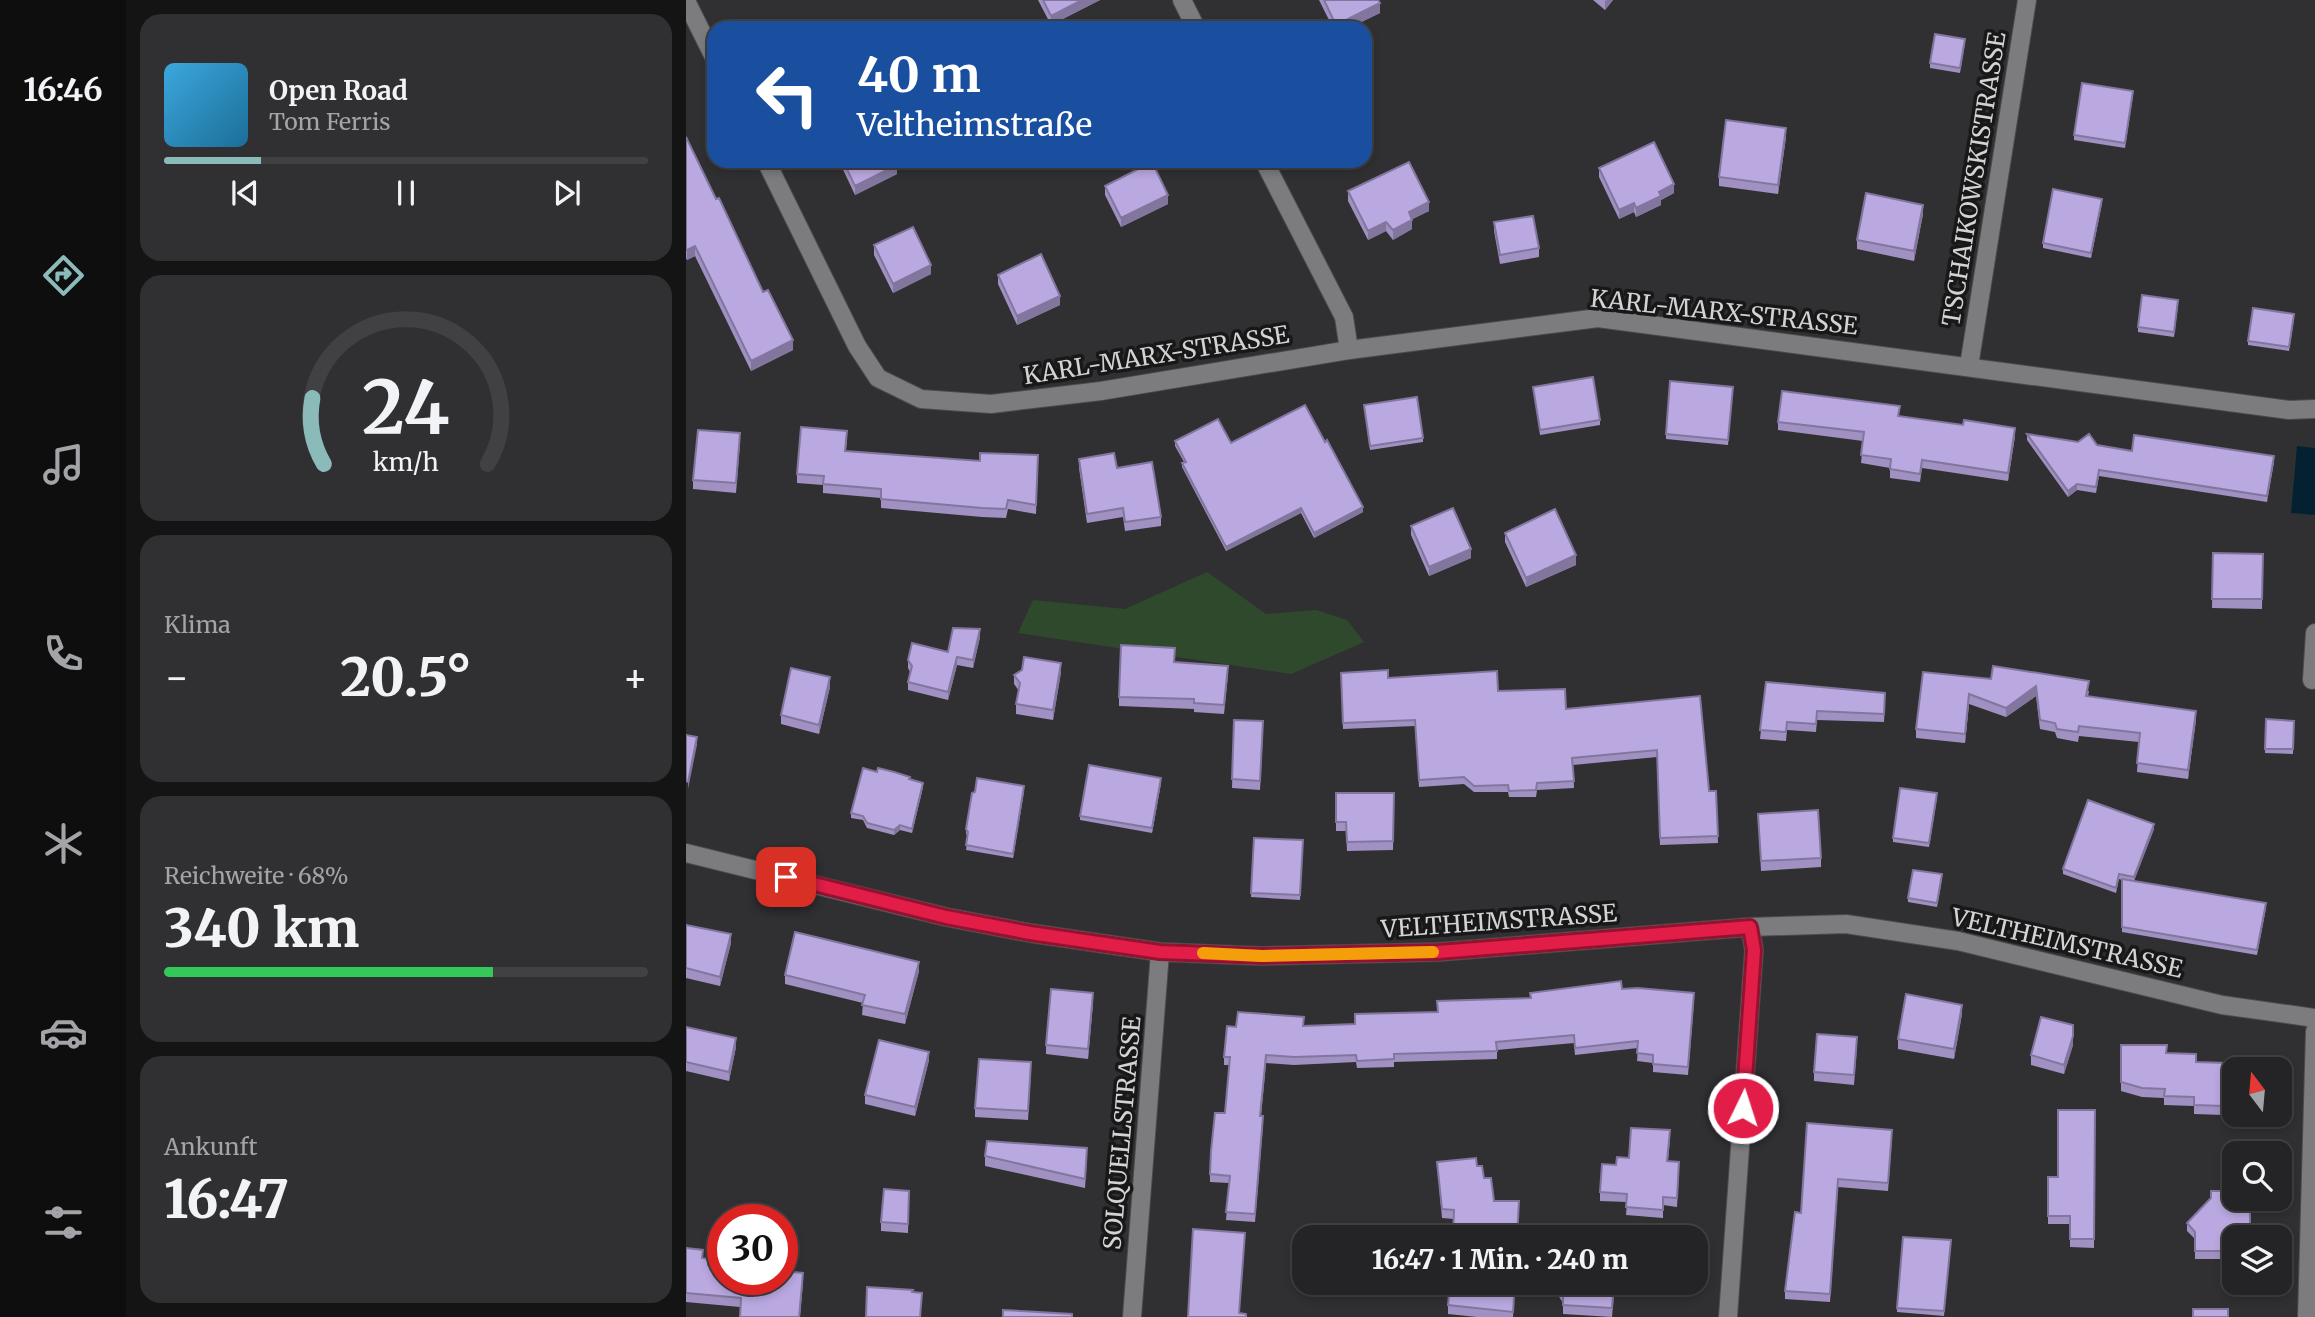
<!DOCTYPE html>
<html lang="de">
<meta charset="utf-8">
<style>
:root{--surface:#242426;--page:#303032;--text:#f1f3f6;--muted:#a3a4a7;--line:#414143;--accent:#8bbbb9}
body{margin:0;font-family:Merriweather,serif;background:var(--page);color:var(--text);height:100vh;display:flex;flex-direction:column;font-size:26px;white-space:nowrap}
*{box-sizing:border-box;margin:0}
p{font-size:23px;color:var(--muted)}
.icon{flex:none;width:38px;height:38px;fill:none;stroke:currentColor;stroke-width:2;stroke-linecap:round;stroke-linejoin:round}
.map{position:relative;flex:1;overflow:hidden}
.side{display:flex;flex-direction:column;gap:14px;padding:14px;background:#141415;width:560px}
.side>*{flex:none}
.top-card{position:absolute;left:21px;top:21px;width:665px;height:147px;border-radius:21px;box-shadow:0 4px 10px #0003,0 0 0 2px var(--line);background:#1a4fa0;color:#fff;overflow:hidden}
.needle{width:46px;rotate:344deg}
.tools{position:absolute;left:1536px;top:1057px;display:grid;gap:14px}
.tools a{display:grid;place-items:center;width:70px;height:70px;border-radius:14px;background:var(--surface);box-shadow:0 4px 10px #0003,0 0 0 2px var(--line);font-size:35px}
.speed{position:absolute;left:21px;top:1204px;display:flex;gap:14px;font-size:35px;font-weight:700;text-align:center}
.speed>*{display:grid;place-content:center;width:91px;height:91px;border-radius:50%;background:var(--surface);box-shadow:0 4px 10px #0003,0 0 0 2px var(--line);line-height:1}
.speed .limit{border:10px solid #d22;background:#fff;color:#111}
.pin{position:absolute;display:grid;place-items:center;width:60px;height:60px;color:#fff;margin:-30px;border-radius:14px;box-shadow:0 4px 10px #0006}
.me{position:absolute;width:77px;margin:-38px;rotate:4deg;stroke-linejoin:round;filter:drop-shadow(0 0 5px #0008)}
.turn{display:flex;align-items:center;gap:24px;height:147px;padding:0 35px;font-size:32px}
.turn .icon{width:91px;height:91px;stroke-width:2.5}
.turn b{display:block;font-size:49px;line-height:60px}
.big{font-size:52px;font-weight:800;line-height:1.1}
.side .widget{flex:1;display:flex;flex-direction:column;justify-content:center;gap:10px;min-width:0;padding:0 24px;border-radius:21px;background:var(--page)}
.side .dial{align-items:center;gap:0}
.dial svg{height:182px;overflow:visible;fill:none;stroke:var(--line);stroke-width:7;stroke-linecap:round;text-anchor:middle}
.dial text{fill:var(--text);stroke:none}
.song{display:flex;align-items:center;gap:21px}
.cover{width:84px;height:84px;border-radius:10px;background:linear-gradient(135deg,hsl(200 70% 55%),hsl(200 70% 35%))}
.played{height:7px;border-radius:4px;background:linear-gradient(90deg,var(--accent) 20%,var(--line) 20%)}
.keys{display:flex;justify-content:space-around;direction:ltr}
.heat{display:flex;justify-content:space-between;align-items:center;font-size:38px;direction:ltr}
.charge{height:10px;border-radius:5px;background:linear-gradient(90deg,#34c759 68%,var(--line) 0)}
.trip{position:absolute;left:606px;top:1225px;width:416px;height:70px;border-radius:21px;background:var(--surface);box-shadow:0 4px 10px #0003,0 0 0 2px var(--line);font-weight:800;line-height:70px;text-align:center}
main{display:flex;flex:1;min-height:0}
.dock{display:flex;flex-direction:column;width:126px;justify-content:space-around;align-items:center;background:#0e0e0f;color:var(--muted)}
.dock .icon{width:49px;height:49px}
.dock .current{color:var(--accent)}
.dock b{font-size:32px;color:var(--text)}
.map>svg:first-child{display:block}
.green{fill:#2f492d}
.water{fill:#042132}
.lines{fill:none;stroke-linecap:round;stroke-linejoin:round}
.minor-casing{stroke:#4c4c4e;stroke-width:20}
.minor{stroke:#7c7b7e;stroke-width:18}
.wall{fill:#a091c2}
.shaded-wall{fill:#82769e}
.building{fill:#baa9e1;stroke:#82769e;stroke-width:2}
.route-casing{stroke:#92132f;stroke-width:18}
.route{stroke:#e11d48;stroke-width:12}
.slow{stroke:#f59e0b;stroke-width:12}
.labels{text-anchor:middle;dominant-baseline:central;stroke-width:7;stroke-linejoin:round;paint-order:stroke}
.street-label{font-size:24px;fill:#d3d3d5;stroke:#181819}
</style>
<main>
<nav class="dock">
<b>16:46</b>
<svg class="icon current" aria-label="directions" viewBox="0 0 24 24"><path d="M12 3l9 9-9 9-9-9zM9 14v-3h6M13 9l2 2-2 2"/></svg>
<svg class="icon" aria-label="music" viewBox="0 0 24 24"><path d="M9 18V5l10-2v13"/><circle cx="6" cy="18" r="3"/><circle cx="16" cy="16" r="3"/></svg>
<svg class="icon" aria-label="phone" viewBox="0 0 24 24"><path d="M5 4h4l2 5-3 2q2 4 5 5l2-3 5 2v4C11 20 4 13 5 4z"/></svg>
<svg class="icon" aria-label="climate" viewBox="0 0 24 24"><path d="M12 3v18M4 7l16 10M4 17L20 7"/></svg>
<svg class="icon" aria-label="car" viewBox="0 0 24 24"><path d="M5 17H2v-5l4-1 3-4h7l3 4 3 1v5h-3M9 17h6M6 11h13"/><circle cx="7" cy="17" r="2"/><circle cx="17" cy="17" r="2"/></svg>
<svg class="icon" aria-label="filters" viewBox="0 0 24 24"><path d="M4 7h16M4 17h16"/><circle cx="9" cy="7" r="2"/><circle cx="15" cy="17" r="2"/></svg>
</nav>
<section class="side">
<div class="widget">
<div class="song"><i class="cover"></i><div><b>Open Road</b><p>Tom Ferris</p></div></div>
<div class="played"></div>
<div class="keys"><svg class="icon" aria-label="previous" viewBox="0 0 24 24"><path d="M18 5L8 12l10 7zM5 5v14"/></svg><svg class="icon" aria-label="pause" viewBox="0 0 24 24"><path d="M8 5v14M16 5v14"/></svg><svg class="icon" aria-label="next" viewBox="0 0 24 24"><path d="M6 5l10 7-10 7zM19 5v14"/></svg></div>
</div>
<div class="widget dial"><svg viewBox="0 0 100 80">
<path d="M14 69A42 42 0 1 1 86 69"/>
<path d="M14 69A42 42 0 0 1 9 40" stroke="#8bbbb9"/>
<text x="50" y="56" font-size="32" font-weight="700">24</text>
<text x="50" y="72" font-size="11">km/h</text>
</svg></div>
<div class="widget"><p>Klima</p>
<div class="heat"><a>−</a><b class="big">20.5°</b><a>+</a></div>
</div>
<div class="widget"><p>Reichweite · 68%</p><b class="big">340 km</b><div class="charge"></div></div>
<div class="widget"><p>Ankunft</p><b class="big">16:47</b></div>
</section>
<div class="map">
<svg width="1629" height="1317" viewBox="0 0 1629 1317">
<rect width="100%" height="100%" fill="#303033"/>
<!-- green -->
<path class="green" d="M521 572 580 614 630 610 661 620 678 642 605 674 332 633 347 600 439 609Z"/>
<!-- water -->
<path class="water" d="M1611 446 1629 448V515L1605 513Z"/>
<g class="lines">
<!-- minor casing -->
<g class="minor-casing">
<path id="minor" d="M496 0 510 28
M0 1 28 57
M80 161 171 346 192 378 235 399 305 404 415 391 663 350 912 318 1603 410 1629 409
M578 161 658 317 663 350
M1283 366 1341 0
M1626 680 1629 633
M0 853 260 917 344 933 474 952 576 956 752 952 1064 927 1160 924 1272 941 1536 1005 1629 1018
M446 1317 474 952
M1042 1317 1068 950 1064 927
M1621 1317 1629 1031"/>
</g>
<!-- minor -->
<use href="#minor" class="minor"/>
</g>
<!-- wall -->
<path class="wall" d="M352 0H414L365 25Z
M633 0H692L694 13 663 28H647Z
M907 0H927L919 10Z
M1279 43 1274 73 1244 68V63Z
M1447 95 1439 148 1388 140V135Z
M0 137 77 292 107 350 65 371 9 256 1 260 0 258Z
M1100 137 1092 194 1033 186V177Z
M153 161H209L211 174 169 195Z
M913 168 988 193 975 200V205L950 217 948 212 933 219 913 177Z
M419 186 482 204 435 227 419 195Z
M662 191 743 211 726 219V229L707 240 700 231 682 240 662 201Z
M1416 203 1405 258 1357 248V243Z
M1237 214 1228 261 1171 249V240Z
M808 222 853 248V257L814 264 808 231Z
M188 245 245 274 207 293 188 255Z
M312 275 374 305 331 325 312 284Z
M1492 305 1488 337 1452 332V327Z
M1608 319 1603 351 1562 345V341Z
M847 387 914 420V425L854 435Z
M1047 387 1042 445 980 439V434Z
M678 405 737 438V442L684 450Z
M1213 416 1329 436 1322 481 1236 468 1234 482 1204 478V468L1175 463 1177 441 1092 430V422Z
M1341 434 1446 451 1588 462 1581 502 1413 476 1410 493 1391 490 1382 497 1341 440Z
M161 440 160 451 294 461 352 455 350 514 322 509 320 518 296 517 195 508V498L137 493V485L111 483V474Z
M489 441 545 443 677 512 628 538 615 513 540 551 496 467V463L498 462 489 446Z
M54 443 50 493 7 489V480Z
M393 459 431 468 475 517V526L439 531 437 517 401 523 393 468Z
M725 526 785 558 743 576 725 535Z
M819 533 890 565 840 587 819 542Z
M1527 553 1577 554 1576 609 1526 608Z
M294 637 287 668 271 665 262 700 222 690V682L224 672 222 668V660L262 652Z
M489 662 542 675 538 714 508 712V709L433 706V697Z
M375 672 367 720 330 714V704L333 691 328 684V675Z
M1237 672 1403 691 1402 696 1510 720 1502 779 1451 772 1453 742 1393 736 1392 742 1371 738 1369 732 1354 729 1350 696 1320 717 1283 704 1279 743 1230 738V729Z
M655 673 812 691 880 709 1014 696 1023 791H1030L1032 843 974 845 971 757 887 765 888 788 851 790 850 797H823L822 792H788L778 784 733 787 729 726 657 729Z
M1080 682 1199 702 1198 722 1131 720 1130 732 1101 730 1100 741 1074 739Z
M144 687 133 734 95 724V715Z
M1580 719 1608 721 1607 754 1579 753Z
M548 720 577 731 574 790 546 788Z
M224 780 237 787 226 833 214 830 208 835 181 828 177 820 165 818V813Z
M475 783 466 833 394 820V816Z
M338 791 327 858 280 850 282 836 280 834V829Z
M650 793H708L707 850 661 851 660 831H650Z
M1251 798 1243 847 1207 842V838Z
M1072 814 1135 858V867L1075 871Z
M1468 829 1448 881 1580 908 1571 955 1436 932V880L1433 879 1430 893 1377 874V869Z
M568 838 617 840 614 900 565 897Z
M1256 879 1251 907 1222 902V898Z
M0 925 45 943 34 986 0 978Z
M233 971 219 1024 176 1015 177 1003 99 984V975Z
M936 989 1008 1001 1002 1075 967 1072V1063L951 1061 952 1048 889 1055 888 1043 811 1050V1059L708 1062V1067L671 1068 670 1062 608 1065 580 1063 575 1116 577 1124 569 1222 540 1220 543 1183 524 1182V1174L539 1113 544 1065H538V1057L550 1027 618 1026 669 1024 845 998Z
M407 1003 402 1059 360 1054V1045Z
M1276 1014 1268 1059 1212 1049V1039Z
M0 1027 50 1047 43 1081 0 1071Z
M1387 1045 1378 1074 1345 1065V1055Z
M1435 1045 1480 1053 1541 1070 1549 1071V1115H1570V1123L1538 1122V1115L1508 1114V1106L1478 1105V1098L1456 1097 1435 1091Z
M1171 1046 1168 1085 1128 1081V1072Z
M243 1060 229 1116 179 1104V1095Z
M345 1071 342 1120 289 1117V1108Z
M1409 1110 1408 1248 1384 1247V1224H1362V1177H1372Z
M1121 1123 1206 1138 1202 1191 1152 1187 1144 1302 1099 1299V1291L1115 1213Z
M984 1139 982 1161 993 1170 991 1207 977 1205V1218L940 1215 941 1202 914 1201V1192L930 1165Z
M299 1156 401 1158 399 1188 299 1166Z
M751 1162 791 1166 798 1178 808 1201 768 1219 756 1218Z
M223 1191 222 1233 195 1231V1222Z
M1501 1223 1549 1237V1259H1509V1239L1501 1231Z
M1265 1240 1258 1316 1211 1312V1308Z
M0 1248 16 1258 23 1265 117 1282 114 1317H54V1307L0 1302Z
M829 1283 827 1317H791L762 1314V1305Z
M870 1283H929L926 1317 877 1314V1303L870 1292Z"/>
<!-- shaded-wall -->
<path class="shaded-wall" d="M396 0H414L365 25V16Z
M920 0H927L919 10V1Z
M694 3V13L663 28H650V25Z
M1100 128V137L1092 194V185Z
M211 165V174L169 195V186Z
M988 184V193L975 200V205L950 217V208L973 192Z
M482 195V204L435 227V218Z
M1416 199V203L1405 258V253Z
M743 202V211L723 221V212Z
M948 203V212L933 219V210Z
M1237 205V214L1228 261V251Z
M726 220V229L707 240V230Z
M700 222V231L682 240V231Z
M9 246V256L1 260V250Z
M245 265V274L207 293V284Z
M374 296V305L331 325V316Z
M107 340V350L65 371V361Z
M1329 428V436L1322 481V473Z
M1391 484V490L1382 497V491Z
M677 507V512L628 538V533Z
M615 508V513L540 551V547Z
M785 549V558L743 576V567Z
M890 555V565L840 587V578Z
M294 629V637L287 668V660Z
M271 657V665L262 700V692Z
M375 663V672L367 720V710Z
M144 677V687L133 734V725Z
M1350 686V696L1320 717V708Z
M1283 694V704L1279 743V734Z
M1510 711V720L1502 779V770Z
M11 737V745L2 789V782Z
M475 778V783L466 833V828Z
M237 783V787L226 833V829Z
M338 786V791L327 858V854Z
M1468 824V829L1448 881V877Z
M214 825V830L208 835V830Z
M45 934V943L34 986V977Z
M233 962V971L219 1024V1014Z
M407 993V1003L402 1059V1049Z
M1276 1005V1014L1268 1059V1049Z
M1387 1036V1045L1378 1074V1065Z
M50 1038V1047L43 1081V1072Z
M243 1052V1060L229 1116V1107Z"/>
<!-- building -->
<path class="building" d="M357 0H396L365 16Z
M638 0H692L694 3 650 25Z
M1249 34 1279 39 1274 68 1244 63Z
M1396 83 1447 91 1439 143 1388 135Z
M1040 120 1100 128 1092 185 1033 177Z
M0 137 30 199 33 198 77 292 82 290 107 340 65 361 9 246 1 250 0 249Z
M968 142 988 184 973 192 975 196 950 208 948 203 933 210 913 168Z
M157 161H209L211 165 169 186Z
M466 162 482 195 435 218 419 186Z
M723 162 743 202 723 212 726 220 707 230 700 222 682 231 662 191Z
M1367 189 1416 199 1405 253 1357 243Z
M1180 193 1237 205 1228 251 1171 240Z
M847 216 853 248 814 255 808 222Z
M227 227 245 265 207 284 188 245Z
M355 254 374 296 331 316 312 275Z
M1456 295 1492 300 1488 332 1452 327Z
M1567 308 1608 314 1603 347 1562 341Z
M907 377 914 420 854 430 847 387Z
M984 381 1047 387 1042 440 980 434Z
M1096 391 1214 406 1212 416 1277 425 1278 420 1329 428 1322 473 1236 460 1234 474 1204 469 1205 459 1175 455 1178 432 1092 422Z
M731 397 737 438 684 446 678 405Z
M619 405 639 442 641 440 677 507 628 533 615 508 540 547 496 463 500 462 489 441 532 419 545 443Z
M115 427 161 431 159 451 294 461V453L352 455 350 505 322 500 320 509 296 508 195 499V489L137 484 138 476 111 474Z
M12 430 54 433 50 483 7 480Z
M1341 434 1392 442 1403 434 1411 445 1446 451 1448 435 1588 456 1581 496 1413 470 1410 487 1391 484 1382 491Z
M428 453 431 468 466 462 475 517 439 522 437 508 401 514 393 459Z
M767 508 785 549 743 567 725 526Z
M869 509 890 555 840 578 819 533Z
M1527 553 1577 554 1576 599H1526Z
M267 628 294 629 287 660 271 657 262 692 222 682 226 666 222 660 226 643 262 652Z
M435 645 489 648 488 662 542 666 538 705 508 703V699L433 697Z
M338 657 375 663 367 710 330 704 334 683 328 675 336 670Z
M1307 666 1403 681 1400 696 1510 711 1502 770 1451 763 1454 733 1393 726 1392 732 1371 729 1369 723 1354 720 1350 686 1320 708 1283 694 1279 734 1230 729 1237 672 1305 679Z
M105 668 144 677 133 725 95 715Z
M702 670V678L811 671 812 691 879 689 880 709 1014 696 1023 791H1030L1032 836 974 838 971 750 886 758 888 781 851 783 850 790 823 791 822 785 788 786 778 777 733 780 729 720 657 723 655 673Z
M1080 682 1199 693 1198 714 1131 711 1130 724 1101 722 1100 732 1074 730Z
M1580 719 1608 721 1607 749H1579Z
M548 720 577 721 574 781 546 779Z
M0 735 11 737 2 782 0 781Z
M403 765 475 778 466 828 394 816Z
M177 768 191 772 192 768 208 772 224 777 223 779 237 783 226 829 214 825 208 830 181 823 177 816 165 813Z
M291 778 338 786 327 854 280 845 282 832 280 829 286 793 289 792Z
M1214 788 1251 793 1243 843 1207 838Z
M650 793H708L707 841 661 842 660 822H650Z
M1402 800 1468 824 1448 877 1433 874 1430 888 1377 869Z
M1132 810 1135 858 1075 861 1072 814Z
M568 838 617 840 614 895 565 893Z
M1227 870 1256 874 1251 903 1222 898Z
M1436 879 1580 903 1571 950 1436 927Z
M0 925 45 934 34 977 0 968Z
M109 932 233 962 219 1014 176 1005 179 995 99 975Z
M935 981 936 989 952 988 1008 993 1002 1067 967 1064V1055L951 1053 952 1041 889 1048 888 1035 810 1042 811 1051 708 1054V1059L671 1061 670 1055 608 1057 580 1055 574 1116H577L569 1214 540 1212 544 1176 524 1174 525 1151 529 1113H539L544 1057H538L541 1026 550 1027 552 1012 618 1017 617 1026 669 1024V1014L752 1012 751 1001 845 998 844 993Z
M365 989 407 993 402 1049 360 1045Z
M1220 994 1276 1005 1268 1049 1212 1039Z
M1355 1017 1387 1025V1036L1378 1065 1345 1055Z
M0 1027 50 1038 43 1072 0 1062Z
M1131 1034 1171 1037 1168 1075 1128 1072Z
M193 1040 243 1052 229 1107 179 1095Z
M1435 1045H1481L1480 1053 1510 1054V1062L1541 1063V1070L1549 1071V1114L1538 1113V1106L1508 1105V1097L1478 1096 1479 1089 1456 1088 1435 1082Z
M293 1059 345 1062 342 1111 289 1108Z
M1372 1110H1409L1408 1239H1384V1216H1362V1177H1372Z
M1121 1123 1206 1130 1202 1183 1152 1179 1144 1294 1099 1291 1109 1212 1115 1213Z
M945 1128 984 1130 981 1161 993 1162 991 1198 977 1197V1210L940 1207 941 1194 914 1192 916 1164 930 1165 931 1157 943 1158Z
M301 1141 401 1148 399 1179 299 1156Z
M790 1158 791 1166H796L798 1178H805L808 1201H833L831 1237H767L768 1210 756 1209 751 1162Z
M198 1189 223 1191 222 1224 195 1222Z
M1525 1191H1549V1199H1564V1237H1549V1251H1509V1232L1501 1223 1525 1198Z
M507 1229 559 1233 553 1313 560 1314V1317H502Z
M656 1230 713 1234V1237H656Z
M1217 1237 1265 1240 1258 1311 1211 1308Z
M0 1248 17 1250 16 1258 23 1259 22 1265 37 1266V1279H96V1271L117 1273 113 1317H54L55 1298 0 1293Z
M764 1283H829L827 1312 762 1305Z
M870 1283H928L926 1308 877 1305V1295Z
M181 1287 227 1290 226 1292 236 1293 234 1317H180Z
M1507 1309H1542V1317H1507Z
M317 1310 386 1314V1317H317Z"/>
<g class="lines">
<!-- route casing -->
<g class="route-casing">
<path id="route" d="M100 877 260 917 344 933 474 952 576 956 752 952 1064 927 1068 950 1057 1108"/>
</g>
<!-- route -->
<use href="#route" class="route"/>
<!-- slow -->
<path class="slow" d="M517 953 576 956 747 952"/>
</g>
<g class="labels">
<!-- street labels -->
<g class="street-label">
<text transform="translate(1288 179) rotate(-81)">TSCHAIKOWSKISTRASSE</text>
<text transform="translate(1038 312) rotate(6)">KARL-MARX-STRASSE</text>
<text transform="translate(470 355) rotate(-9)">KARL-MARX-STRASSE</text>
<text transform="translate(813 921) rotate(-4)">VELTHEIMSTRASSE</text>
<text transform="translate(1381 943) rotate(13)">VELTHEIMSTRASSE</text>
<text transform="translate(436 1133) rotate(-85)">SOLQUELLSTRASSE</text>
</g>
</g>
</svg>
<div class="tools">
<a><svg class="needle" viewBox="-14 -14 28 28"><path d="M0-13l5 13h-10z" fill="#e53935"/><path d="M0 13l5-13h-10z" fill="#a3a4a7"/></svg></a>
<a><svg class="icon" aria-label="search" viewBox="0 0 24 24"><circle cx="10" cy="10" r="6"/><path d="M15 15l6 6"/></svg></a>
<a><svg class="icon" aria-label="layers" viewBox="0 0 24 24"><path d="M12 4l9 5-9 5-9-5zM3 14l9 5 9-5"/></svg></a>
</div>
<div class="speed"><div class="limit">30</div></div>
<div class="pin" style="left:100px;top:877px;background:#d93025"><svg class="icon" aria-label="arrive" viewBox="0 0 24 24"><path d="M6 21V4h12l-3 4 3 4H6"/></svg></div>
<svg class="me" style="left:1057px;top:1108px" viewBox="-20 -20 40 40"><circle r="17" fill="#e11d48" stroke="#fff" stroke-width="3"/><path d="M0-11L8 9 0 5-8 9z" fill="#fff"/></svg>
<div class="trip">16:47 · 1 Min. · 240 m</div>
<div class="top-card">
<div class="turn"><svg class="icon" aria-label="left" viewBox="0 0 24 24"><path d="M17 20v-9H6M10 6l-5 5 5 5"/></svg><div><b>40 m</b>Veltheimstraße</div></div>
</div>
</div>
</main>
